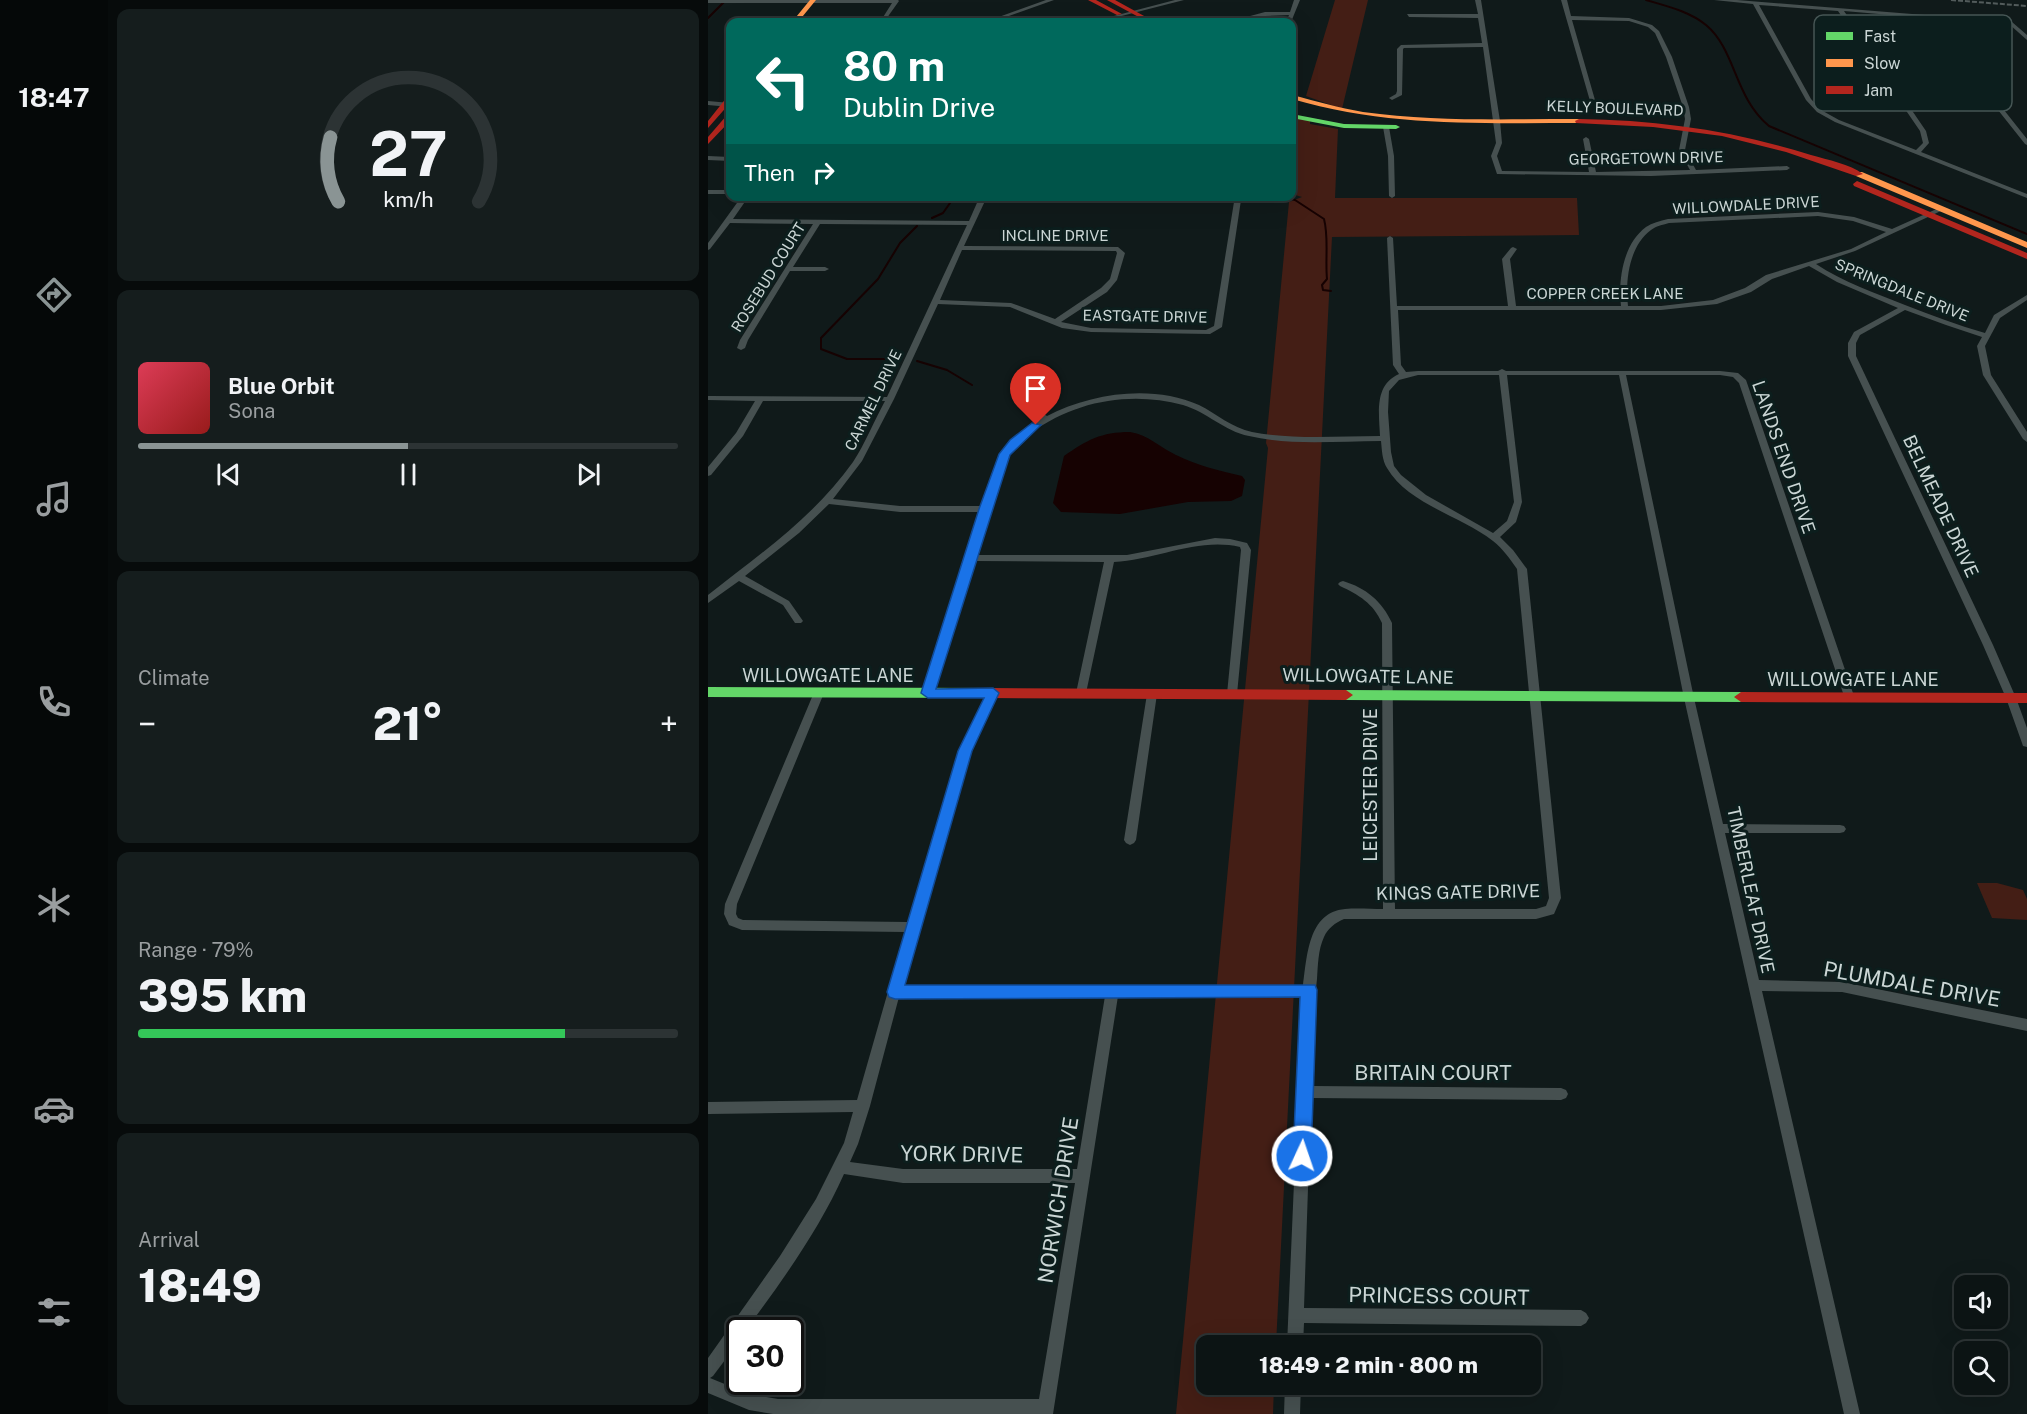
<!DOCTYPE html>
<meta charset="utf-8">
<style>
:root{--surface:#0c1414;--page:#151d1d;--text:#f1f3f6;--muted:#9a9ea0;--line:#2c3334;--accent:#8a9494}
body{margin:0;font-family:"Public Sans",sans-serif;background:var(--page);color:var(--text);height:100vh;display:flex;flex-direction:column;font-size:22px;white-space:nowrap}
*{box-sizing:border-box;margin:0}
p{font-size:20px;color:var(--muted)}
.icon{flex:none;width:33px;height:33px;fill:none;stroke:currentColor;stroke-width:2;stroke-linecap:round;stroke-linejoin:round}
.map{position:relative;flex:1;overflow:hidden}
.side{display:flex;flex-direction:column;gap:9px;padding:9px;background:#070b0b;width:600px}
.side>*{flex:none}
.top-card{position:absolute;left:18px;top:18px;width:570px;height:183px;border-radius:12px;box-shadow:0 6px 24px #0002,0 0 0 2px var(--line);background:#00695c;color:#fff;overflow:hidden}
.fabs{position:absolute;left:1246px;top:1275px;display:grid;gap:12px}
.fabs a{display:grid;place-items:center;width:54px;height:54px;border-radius:12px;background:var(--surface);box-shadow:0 6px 24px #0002,0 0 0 2px var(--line);font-size:30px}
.speed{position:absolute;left:18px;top:1317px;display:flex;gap:12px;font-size:30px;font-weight:700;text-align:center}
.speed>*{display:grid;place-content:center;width:78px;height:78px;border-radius:50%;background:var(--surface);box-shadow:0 6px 24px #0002,0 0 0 2px var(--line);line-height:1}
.speed .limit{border:3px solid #111;border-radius:9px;background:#fff;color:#111}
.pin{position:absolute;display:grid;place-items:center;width:51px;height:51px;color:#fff;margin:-62px -26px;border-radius:50% 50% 50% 0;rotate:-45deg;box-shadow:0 0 6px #0007}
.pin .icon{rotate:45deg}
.me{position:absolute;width:66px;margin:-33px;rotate:3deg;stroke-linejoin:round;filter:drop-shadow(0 0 4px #0008)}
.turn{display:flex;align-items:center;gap:21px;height:126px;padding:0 18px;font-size:27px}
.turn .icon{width:78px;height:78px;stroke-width:2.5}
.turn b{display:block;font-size:42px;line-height:51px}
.then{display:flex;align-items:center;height:57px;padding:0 18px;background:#0003;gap:12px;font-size:22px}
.big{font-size:45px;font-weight:800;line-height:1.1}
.side .widget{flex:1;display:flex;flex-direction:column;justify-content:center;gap:9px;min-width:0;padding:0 21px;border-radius:12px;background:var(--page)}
.side .dial{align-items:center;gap:0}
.dial svg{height:156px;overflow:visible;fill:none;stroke:var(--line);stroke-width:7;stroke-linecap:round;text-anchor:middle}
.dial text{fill:var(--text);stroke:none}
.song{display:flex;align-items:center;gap:18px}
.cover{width:72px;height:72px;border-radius:9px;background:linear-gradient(135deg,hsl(350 70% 55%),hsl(0 70% 35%))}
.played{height:6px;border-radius:3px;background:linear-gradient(90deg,var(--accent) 50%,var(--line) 50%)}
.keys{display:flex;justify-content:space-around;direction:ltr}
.heat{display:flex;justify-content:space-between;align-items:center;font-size:33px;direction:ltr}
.charge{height:9px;border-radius:4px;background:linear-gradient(90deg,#34c759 79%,var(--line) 0)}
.trip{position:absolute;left:488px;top:1335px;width:345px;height:60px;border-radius:12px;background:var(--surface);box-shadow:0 6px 24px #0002,0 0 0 2px var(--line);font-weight:800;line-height:60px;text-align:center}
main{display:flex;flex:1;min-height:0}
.tab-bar{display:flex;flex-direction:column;width:108px;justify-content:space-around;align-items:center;background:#050808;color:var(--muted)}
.tab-bar .icon{width:42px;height:42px}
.tab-bar .selected{color:var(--accent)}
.tab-bar b{font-size:27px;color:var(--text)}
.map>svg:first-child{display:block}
.green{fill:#441e15}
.water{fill:#160202}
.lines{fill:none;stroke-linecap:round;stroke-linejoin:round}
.stream{stroke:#160202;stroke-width:2}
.street{fill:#465050;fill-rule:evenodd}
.fast{fill:#63d668;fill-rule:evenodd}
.slow{fill:#ff974d;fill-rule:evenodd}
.jam{fill:#b3261e;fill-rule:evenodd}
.rail{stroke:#525b5b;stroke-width:2;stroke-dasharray:5 2;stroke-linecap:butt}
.route{fill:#1a73e8;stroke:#114b97;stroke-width:1.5}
.labels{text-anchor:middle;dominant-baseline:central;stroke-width:6;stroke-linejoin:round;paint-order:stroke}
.far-street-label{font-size:15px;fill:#cbd6d5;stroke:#0c1e1d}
.street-label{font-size:18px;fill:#cbd6d5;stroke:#0c1e1d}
.near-street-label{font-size:21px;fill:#cbd6d5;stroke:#0c1e1d}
.key{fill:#0c1e1d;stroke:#455554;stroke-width:1.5}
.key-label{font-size:16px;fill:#cbd6d5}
</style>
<main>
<nav class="tab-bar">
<b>18:47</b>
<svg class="icon selected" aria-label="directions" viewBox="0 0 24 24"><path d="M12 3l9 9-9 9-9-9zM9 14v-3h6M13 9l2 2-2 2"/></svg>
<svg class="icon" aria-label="music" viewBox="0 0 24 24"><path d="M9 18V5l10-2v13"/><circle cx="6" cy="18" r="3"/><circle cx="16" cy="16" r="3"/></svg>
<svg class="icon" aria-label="phone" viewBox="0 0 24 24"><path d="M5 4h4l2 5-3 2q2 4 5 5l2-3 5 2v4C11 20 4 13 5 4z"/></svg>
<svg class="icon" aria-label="climate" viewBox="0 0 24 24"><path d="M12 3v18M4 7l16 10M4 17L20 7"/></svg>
<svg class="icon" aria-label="car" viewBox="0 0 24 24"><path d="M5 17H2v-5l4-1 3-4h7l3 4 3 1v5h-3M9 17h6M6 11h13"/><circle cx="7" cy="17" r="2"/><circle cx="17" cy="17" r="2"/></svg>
<svg class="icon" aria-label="filters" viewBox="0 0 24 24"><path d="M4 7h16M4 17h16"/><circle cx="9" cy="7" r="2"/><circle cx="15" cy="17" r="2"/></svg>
</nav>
<section class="side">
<div class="widget dial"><svg viewBox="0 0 100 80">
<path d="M14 69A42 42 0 1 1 86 69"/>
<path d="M14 69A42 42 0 0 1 10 36" stroke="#8a9494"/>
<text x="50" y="56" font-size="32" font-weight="700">27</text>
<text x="50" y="72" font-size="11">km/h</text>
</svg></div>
<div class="widget">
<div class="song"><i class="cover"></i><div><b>Blue Orbit</b><p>Sona</p></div></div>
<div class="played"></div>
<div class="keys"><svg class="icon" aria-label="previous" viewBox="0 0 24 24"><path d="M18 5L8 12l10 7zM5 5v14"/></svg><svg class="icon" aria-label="pause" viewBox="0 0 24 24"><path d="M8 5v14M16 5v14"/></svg><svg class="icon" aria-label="next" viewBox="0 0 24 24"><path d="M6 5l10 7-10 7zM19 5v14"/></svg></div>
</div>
<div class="widget"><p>Climate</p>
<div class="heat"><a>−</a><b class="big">21°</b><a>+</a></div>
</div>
<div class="widget"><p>Range · 79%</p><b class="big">395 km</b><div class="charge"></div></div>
<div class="widget"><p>Arrival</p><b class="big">18:49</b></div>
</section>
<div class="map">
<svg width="1319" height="1414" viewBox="0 0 1319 1414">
<rect width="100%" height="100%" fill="#101a1a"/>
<!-- green -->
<path class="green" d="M627 0H660L634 109 598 96Z
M584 117 602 121V124L630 129 627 198H869L871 235 624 237 568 1345 498 1346V1384L566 1385 565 1414H468L560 448 558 443 581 202 594 197 584 194Z
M1269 883H1289L1315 890 1319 899V920L1284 918Z"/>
<!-- water -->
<path class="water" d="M422 432C441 435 451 447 468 455 488 465 512 471 534 476L537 480 534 496 523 501 480 502 412 514 353 512 345 503 356 456C379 440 393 432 422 432Z"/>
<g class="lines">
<!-- stream -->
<path class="stream" d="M938 0C958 6 981 11 998 25 1028 50 1026 97 1061 126L1319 234
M0 18 16 2
M574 196 587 200 616 219C621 238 617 259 619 279L614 285 615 290 623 291
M224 218 235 213 247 196
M186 359H139L113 349V338L170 279 192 243 209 226
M209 361 239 370 264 385"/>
<!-- street -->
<path class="street" d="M0 0H190L191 1 176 22H172L184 3H0Z
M338 0H346L284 22H277Z
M467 0H476L390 22H383Z
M586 0H592L583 22H578L581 15 557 16 528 22H520L557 12H582Z
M767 0H773L792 121 794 143 789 156 794 171 881 172 875 139 878 137 881 139 888 172 982 170 971 150 977 119 975 107 958 57 947 33 940 27 921 21 864 20 887 100 882 101 853 0H859L863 16 921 18 944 25 951 31 964 57 981 107 983 119 977 150 988 170 1079 166 1082 168 1079 170 943 176 789 174 783 156 788 143 775 47 696 48 695 49 694 95 684 100 681 98 688 94 689 91V49L693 45 774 43 770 18 701 17 699 14H770Z
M1006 0H1029L1304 22 1319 35V40L1301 24 1223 18 1319 139V145L1317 144 1217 18 1136 11 1218 131 1221 143 1213 152 1319 194V198L1127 122 1109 112 1098 100 1045 4ZM1051 5 1130 11 1212 131 1215 143 1208 150 1131 120 1113 110 1103 99Z
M257 20 264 22H255Z
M0 101 22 103V107L0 105Z
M678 125 681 127 686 156 687 196 684 198 681 196 680 156 675 127Z
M0 156 22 157V161L0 160Z
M0 190H22V194H0Z
M34 196H41L25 219 261 221 272 196 530 198 533 200 514 327 502 334 383 332 354 328 302 307 230 304 186 399 154 461 125 499 192 506H275L292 454 311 434 333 419 311 404V400H314L339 416C383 393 444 384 491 405 509 414 524 428 544 432 586 440 630 436 672 436 671 413 666 385 691 374L685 365 679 238 682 236 685 238 689 306H800L794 259 803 248 805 247 809 249 802 259 808 306H913C910 280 915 244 938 227 944 223 952 221 960 219L1110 212 1146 217 1184 229 1233 207 1235 208V210L1147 251 1108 264C1135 282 1167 293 1197 305 1223 315 1249 325 1277 333L1286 315 1319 295V300L1292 318 1277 346 1283 375 1319 432V442L1315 439 1275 375 1269 346 1274 337 1238 325 1197 310 1152 335 1148 343V356L1285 645 1308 698 1319 728V747L1315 746 1314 743 1298 698 1275 645 1140 356V343L1146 332 1190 308 1129 282 1101 266 1064 279 1043 292 1009 304 953 310H690L693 365 698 372 710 371H790L794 369 798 371H1012L1030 373 1038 380 1146 696 1145 699 1141 700 1136 696 1031 383 1025 377 1012 375H918L986 698 1015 824 1132 825 1136 826 1138 829 1136 832 1132 833H1017L1051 980 1134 982 1319 1019V1031L1134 992 1054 991 1152 1414H1136L976 698 911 375H799L814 502 808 522 792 537 805 550 819 569 853 898 846 914 828 919H636C627 923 620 928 616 937 610 950 610 965 609 979 605 1014 605 1050 604 1086L853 1088 858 1090 860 1094 858 1098 853 1100 603 1098 596 1308 873 1310 878 1313 881 1318 878 1323 873 1326 596 1323 595 1346H579L594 996H410L345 1414H65L41 1410 0 1393V1358L72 1256 108 1199 136 1143 145 1112 0 1114V1102L149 1100 197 932 34 930 21 925 16 914 17 904 107 690 111 689 116 693 29 904 28 914 30 918 35 920 200 922 252 751 281 690 285 689 290 693 262 751 194 986 595 985C599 957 600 912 637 909 649 908 663 909 675 909L674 623C665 603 651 595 632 586L630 584 632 582 635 581C658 588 674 601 684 623L687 909H828L838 906 841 898 809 569C802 559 795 549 785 541 753 516 700 504 679 468 674 460 674 450 673 441 629 441 584 446 541 436 516 431 499 412 475 405 422 391 367 401 323 433 316 438 305 447 300 455 296 462 294 473 292 481 284 506 276 530 269 555H419L507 538 522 539 539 543 543 550 529 694 524 698 519 694 533 550 532 547C490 537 448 560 406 562L378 693 373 697 368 693 396 562 267 561 225 693 220 697 215 693 273 512H192L121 504 91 533 37 576 81 601 95 621 93 623H87L75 605 31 581 0 603V595C52 554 106 517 145 462 157 444 166 421 177 401H55L35 436 3 475 0 476V467L28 433 47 401 0 400V396L179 397 259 225 112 224 85 267H117L121 269 117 271H82L40 340 37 348 33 350 29 348 32 340 105 224 22 223 2 249 0 250V243ZM277 201 526 202 506 326 498 330 383 328 353 322 399 292 409 280 417 253 410 247 256 246ZM1110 216 1145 221 1178 232 1143 249 1058 275 1037 288 1005 300 953 306H920C917 281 921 246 943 230 948 226 954 225 961 223ZM254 250 408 251 409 253 402 279 393 288 347 319 303 303 232 300ZM710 375H791L806 502 799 521 785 533 718 495 693 475 686 466 683 452 680 412 681 391 691 380ZM397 996 369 1169H195L142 1162 150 1144 162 1106 191 997ZM136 1174 195 1183H367L331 1399H70L41 1394 2 1378 5 1376 32 1340V1330H38C74 1281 111 1230 136 1174Z
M75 196H82V198L79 200Z
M444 690 449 694 428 840 426 843 422 845 418 843 416 840 439 694Z
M577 1384H593L592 1414H576Z"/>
<!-- fast -->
<path class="fast" d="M584 114 636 124 688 125 692 127 688 129 636 128 584 118Z
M0 687 280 688 287 693 280 698 0 697Z
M638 690 1033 692 1040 697 1033 702 638 700 631 695Z"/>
<!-- slow -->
<path class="slow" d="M102 0H108L90 22H84Z
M584 95C608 101 631 108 655 112 727 122 799 119 871 119L875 121 871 123C772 123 679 127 584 99Z
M1148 172H1154L1319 242V248L1148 176Z"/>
<!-- jam -->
<path class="jam" d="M380 0H388L414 14 409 15Z
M399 0H407L447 22H440Z
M19 97H22V103L0 128V121Z
M19 115H22V121L0 144V137Z
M871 119C951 120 1027 131 1103 155 1120 160 1142 164 1155 174L1148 176 1078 152 1014 136 945 127 868 123 867 121Z
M1149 181 1319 253V259L1146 186 1145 184Z
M280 688 638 690 645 695 638 700 280 698 273 693Z
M1033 692 1319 693V703L1033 702 1026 697Z"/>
<!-- rail -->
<path class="rail" d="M1243 0 1319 6"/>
</g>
<!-- route -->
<path class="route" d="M324 423 333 425 302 455 228 689 285 688 291 693 264 751 197 985H607L609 990 603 1156 600 1162 594 1164 587 1162 585 1156 592 997 187 999 181 997 179 992 250 751 276 698H220L213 693 271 509 291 454 302 440Z"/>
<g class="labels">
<!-- far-street labels -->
<g class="far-street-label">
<text transform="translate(907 108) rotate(2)">KELLY BOULEVARD</text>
<text transform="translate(938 158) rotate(-1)">GEORGETOWN DRIVE</text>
<text transform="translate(1038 205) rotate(-3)">WILLOWDALE DRIVE</text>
<text x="347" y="235">INCLINE DRIVE</text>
<text transform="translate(60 277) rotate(-58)">ROSEBUD COURT</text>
<text transform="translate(1194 290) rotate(22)">SPRINGDALE DRIVE</text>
<text x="897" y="293">COPPER CREEK LANE</text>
<text transform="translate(437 316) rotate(1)">EASTGATE DRIVE</text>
<text transform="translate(165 400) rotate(-64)">CARMEL DRIVE</text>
</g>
<!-- street labels -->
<g class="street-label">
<text transform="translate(1076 457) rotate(71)">LANDS END DRIVE</text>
<text transform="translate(1233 506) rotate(65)">BELMEADE DRIVE</text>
<text x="120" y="675">WILLOWGATE LANE</text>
<text transform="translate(660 676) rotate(1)">WILLOWGATE LANE</text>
<text x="1145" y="679">WILLOWGATE LANE</text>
<text transform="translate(662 785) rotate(-90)">LEICESTER DRIVE</text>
<text transform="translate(1043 890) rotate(78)">TIMBERLEAF DRIVE</text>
<text transform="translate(750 892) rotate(-1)">KINGS GATE DRIVE</text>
</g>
<!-- near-street labels -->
<g class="near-street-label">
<text transform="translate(1204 984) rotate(10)">PLUMDALE DRIVE</text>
<text x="725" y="1072">BRITAIN COURT</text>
<text transform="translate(254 1154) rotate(1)">YORK DRIVE</text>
<text transform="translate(350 1200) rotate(-81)">NORWICH DRIVE</text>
<text transform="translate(731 1296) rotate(1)">PRINCESS COURT</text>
</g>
</g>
<!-- legend -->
<rect x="1106" y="15" width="198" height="96" rx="9" class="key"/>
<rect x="1118" y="32" width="27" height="8" fill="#63d668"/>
<rect x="1118" y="59" width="27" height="8" fill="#ff974d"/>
<rect x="1118" y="86" width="27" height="8" fill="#b3261e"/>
<g class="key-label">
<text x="1156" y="42">Fast</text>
<text x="1156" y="69">Slow</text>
<text x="1156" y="96">Jam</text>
</g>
</svg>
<div class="fabs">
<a><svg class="icon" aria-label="sound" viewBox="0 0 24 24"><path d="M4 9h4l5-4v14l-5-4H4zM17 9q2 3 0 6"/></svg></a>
<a><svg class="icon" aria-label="search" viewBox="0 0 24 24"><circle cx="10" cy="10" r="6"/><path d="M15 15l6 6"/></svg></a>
</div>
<div class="speed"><div class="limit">30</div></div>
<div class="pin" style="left:328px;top:425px;background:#d93025"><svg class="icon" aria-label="arrive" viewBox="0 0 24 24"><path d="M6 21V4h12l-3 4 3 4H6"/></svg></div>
<svg class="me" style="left:594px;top:1156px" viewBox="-20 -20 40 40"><circle r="17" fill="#1a73e8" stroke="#fff" stroke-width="3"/><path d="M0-11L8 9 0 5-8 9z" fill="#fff"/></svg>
<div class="trip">18:49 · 2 min · 800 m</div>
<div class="top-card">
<div class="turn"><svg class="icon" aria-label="left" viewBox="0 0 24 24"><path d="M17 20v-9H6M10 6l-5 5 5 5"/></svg><div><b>80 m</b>Dublin Drive</div></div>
<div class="then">Then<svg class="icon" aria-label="right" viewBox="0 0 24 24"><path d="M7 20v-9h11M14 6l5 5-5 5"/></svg></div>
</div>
</div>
</main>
